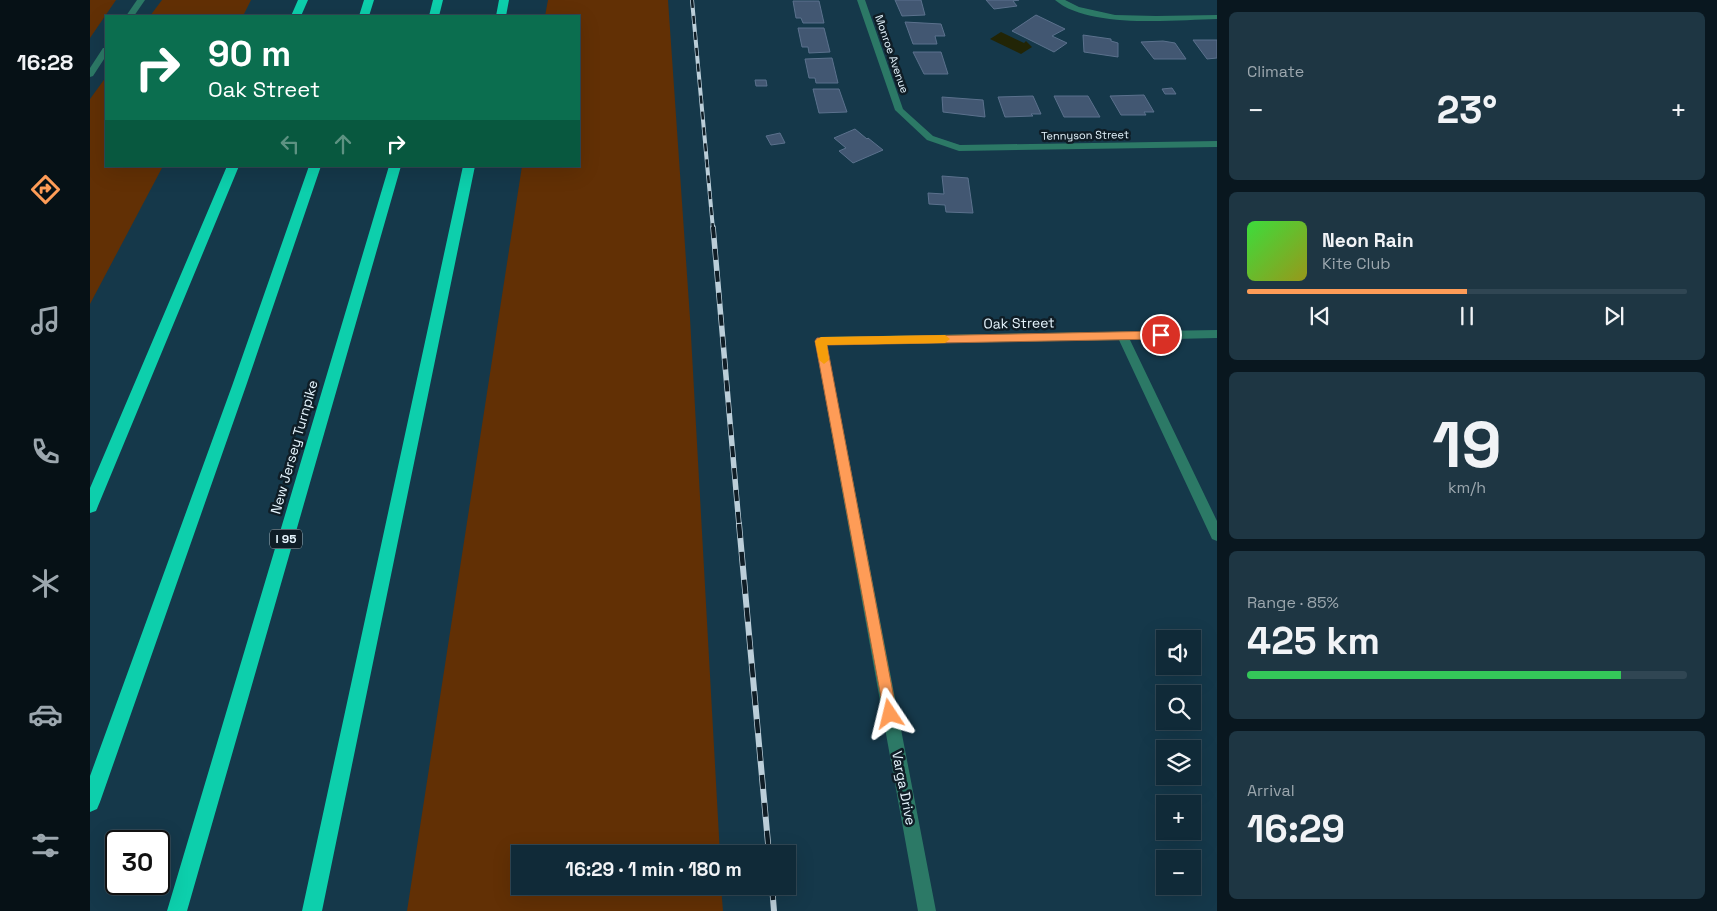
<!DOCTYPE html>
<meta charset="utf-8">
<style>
:root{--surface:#102a38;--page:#1e3643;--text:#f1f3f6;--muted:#9ca7ae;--line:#304653;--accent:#fe9c57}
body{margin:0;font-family:"Space Grotesk",sans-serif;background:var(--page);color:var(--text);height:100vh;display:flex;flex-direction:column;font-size:19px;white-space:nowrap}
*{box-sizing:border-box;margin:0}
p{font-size:16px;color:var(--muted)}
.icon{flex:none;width:28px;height:28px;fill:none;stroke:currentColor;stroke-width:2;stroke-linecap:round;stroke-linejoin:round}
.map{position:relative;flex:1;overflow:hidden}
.sheet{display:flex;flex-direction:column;gap:12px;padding:12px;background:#09171f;width:500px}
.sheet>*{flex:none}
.guide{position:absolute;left:15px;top:15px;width:475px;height:152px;border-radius:0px;box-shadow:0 5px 20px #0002,0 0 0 1px var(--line);background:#0b6e4f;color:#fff;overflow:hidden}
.controls{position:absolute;left:1066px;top:630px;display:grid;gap:10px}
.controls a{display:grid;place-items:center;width:45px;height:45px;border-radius:0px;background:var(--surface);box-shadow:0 5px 20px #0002,0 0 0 1px var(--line);font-size:25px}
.speed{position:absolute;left:15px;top:830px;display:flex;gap:10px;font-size:25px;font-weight:700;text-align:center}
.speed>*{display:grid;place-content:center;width:65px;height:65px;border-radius:50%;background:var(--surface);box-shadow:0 5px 20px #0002,0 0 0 1px var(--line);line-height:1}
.speed .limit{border:2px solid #111;border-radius:8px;background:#fff;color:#111}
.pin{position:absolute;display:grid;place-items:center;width:42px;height:42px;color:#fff;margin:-21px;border:2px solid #fff;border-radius:50%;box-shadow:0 1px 5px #0007}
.me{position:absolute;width:55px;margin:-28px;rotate:350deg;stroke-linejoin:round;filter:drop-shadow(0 0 4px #0008)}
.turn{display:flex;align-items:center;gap:18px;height:105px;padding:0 20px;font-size:22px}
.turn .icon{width:65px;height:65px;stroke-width:2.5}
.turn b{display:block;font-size:35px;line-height:42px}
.lanes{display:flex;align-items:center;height:48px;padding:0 20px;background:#0003;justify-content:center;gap:25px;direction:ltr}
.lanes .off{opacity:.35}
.big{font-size:38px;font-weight:800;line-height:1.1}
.sheet .card{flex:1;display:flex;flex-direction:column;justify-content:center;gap:8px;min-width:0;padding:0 18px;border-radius:8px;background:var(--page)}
.sheet .dial{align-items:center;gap:0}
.dial b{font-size:65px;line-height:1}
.song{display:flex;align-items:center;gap:15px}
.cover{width:60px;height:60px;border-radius:8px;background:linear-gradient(135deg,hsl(120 70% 55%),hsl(60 70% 35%))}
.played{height:5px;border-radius:2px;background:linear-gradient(90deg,var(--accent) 50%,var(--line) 50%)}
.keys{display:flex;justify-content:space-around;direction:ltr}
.heat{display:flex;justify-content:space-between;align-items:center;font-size:28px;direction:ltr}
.charge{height:8px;border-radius:4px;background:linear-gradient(90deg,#34c759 85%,var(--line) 0)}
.trip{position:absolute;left:421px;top:845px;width:285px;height:50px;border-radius:0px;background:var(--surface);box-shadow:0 5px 20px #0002,0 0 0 1px var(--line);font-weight:800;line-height:50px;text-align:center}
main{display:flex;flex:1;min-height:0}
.tab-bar{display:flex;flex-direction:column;width:90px;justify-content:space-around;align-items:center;background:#061116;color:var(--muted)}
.tab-bar .icon{width:35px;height:35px}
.tab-bar .active{color:var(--accent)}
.tab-bar b{font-size:22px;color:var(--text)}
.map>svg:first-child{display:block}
.green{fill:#623005}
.water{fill:#222506}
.building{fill:#425772;stroke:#5b718d}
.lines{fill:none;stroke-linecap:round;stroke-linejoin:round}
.minor{fill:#2c7966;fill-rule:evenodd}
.highway{fill:#0dcfac;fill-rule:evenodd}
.rail-far2-casing{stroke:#bbced9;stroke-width:4}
.rail-far1-casing{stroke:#bbced9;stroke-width:5.5}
.rail-casing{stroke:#bbced9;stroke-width:6}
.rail-far2{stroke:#0f1d26;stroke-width:2.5;stroke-dasharray:8;stroke-linecap:butt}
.rail-far1{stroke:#0f1d26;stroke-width:4;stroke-dasharray:11;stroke-linecap:butt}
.rail{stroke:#0f1d26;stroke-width:4.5;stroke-dasharray:14;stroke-linecap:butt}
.route{fill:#fe9c57;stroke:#a56539}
.slow{fill:#f59e0b}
.labels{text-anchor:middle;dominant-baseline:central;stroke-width:5;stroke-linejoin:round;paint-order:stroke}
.far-street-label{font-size:11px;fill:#e5f4fd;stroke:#0f1d26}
.shield{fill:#0f1d26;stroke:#a5b4bc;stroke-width:1}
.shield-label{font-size:12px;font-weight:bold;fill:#e5f4fd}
.street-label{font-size:14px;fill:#e5f4fd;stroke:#0f1d26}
</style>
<main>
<nav class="tab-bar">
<b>16:28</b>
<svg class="icon active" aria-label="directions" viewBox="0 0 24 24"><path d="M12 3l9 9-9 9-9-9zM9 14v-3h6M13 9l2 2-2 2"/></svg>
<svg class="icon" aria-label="music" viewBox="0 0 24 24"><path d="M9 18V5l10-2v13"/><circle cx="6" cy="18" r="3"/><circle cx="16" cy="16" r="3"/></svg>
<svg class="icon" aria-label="phone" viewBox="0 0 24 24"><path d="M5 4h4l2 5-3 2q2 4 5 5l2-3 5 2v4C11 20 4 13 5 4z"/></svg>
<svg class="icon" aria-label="climate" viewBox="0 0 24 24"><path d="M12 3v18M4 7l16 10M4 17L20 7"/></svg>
<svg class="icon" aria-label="car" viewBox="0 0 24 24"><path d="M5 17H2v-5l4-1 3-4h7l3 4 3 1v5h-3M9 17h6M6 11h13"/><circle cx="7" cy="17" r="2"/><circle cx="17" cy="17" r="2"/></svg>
<svg class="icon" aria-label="filters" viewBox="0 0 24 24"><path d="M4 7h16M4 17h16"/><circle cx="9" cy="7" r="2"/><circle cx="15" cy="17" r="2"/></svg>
</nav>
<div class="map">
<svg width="1127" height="911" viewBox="0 0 1127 911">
<rect width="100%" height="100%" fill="#15384a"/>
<!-- green -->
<path class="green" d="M0 0H26L0 38Z
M72 0H161L153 16H60Z
M458 0H578L600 318 630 854H430V886H631L633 911H317L432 166H489V16H455Z
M16 77V166H73L0 304V99Z"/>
<!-- water -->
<path class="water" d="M911 32 934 43 936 41 942 47 931 54 900 39Z"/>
<!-- building -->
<path class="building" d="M805 0H831L835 15 812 16Z
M896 0H929L923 1 927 6 904 9Z
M703 1H729L734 23H713L711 18H706Z
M946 15 975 29 962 36 977 43 964 52 922 31Z
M815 22 851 24 855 36H845L847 44H823Z
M708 28H734L740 52 719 53 718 47H712Z
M993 35 1021 39V41L1028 43V57L994 52Z
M1103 40H1127V58L1117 59Z
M1073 41 1085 43 1096 59H1064L1051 42Z
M823 52H851L858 74H834Z
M742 58 748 83H726L725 78H719L715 59Z
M665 80H676L677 86H666Z
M1082 88 1086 94H1075L1072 89Z
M723 89H749L757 112 729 113Z
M1054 95 1064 112H1054L1056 115H1031L1020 96Z
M943 96 951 114H941L943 116 915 117 908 97Z
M964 96H998L1010 117H974Z
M852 97 893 100 895 117 853 112Z
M765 129 777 139 778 138 793 150 763 163 749 151 756 148 744 138Z
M690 133 695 143 681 145 676 136Z
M852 176 878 178 883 213 856 212 855 205 839 204 838 193 854 194Z"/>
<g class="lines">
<!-- minor -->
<path class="minor" d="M47 0H55L44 16H36Z
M767 0H775L813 109 843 136 870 145 1127 141V147L869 151 837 140 805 110Z
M965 0H975L989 7 1025 15 1066 16 1127 15V19C1084 20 999 29 965 0Z
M13 48H16V56L3 76 0 77V68Z
M1127 330V338L1040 340 1127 521V541L1122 539 1029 340 737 345 846 911H828L725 341 731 337Z"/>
<!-- highway -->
<path class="highway" d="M208 0H218L211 16H201Z
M274 0H284L279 16H269Z
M343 0H353L349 16H339Z
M409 0H419L416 16H406Z
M137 166H149L8 506 6 511 0 513V488Z
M219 166H231L156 386 10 802 7 809 0 812V776L142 386Z
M299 166H311L97 911H77Z
M373 166H385L232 911H212Z"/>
<!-- rail-far2 casing -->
<g class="rail-far2-casing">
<path id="rail-far2" d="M602 0 623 229"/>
</g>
<!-- rail-far1 casing -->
<g class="rail-far1-casing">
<path id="rail-far1" d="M623 227 649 525"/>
</g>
<!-- rail casing -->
<g class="rail-casing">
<path id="rail" d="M649 524 679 854
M682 886 684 911"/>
</g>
<!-- rail-far2 -->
<use href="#rail-far2" class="rail-far2"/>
<!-- rail-far1 -->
<use href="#rail-far1" class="rail-far1"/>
<!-- rail -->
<use href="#rail" class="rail"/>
</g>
<!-- route -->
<path class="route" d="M1071 331 1076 335 1071 339 737 345 807 714 805 719 800 721 795 719 725 341 727 338Z"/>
<!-- slow -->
<path class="slow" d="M855 335 860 339 855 343 737 345 739 360 734 364 729 360 725 341 731 337Z"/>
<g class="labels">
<!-- far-street labels -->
<g class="far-street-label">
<text transform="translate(802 54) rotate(71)">Monroe Avenue</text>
<text transform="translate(995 135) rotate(-1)">Tennyson Street</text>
</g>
<!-- shield labels -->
<rect class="shield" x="180" y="529.5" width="32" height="19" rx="4"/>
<g class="shield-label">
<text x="196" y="539">I 95</text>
</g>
<!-- street labels -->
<g class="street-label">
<text transform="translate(929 323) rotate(-1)">Oak Street</text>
<text transform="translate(204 447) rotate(-74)">New Jersey Turnpike</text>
<text transform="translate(814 788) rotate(79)">Varga Drive</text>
</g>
</g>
</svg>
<div class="controls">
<a><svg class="icon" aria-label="sound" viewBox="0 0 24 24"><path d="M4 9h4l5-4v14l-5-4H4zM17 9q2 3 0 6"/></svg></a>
<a><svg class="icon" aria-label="search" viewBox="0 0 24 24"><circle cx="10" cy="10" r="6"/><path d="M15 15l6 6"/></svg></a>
<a><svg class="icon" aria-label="layers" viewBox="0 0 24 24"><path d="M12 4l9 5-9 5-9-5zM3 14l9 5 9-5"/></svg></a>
<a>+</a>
<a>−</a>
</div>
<div class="speed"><div class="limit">30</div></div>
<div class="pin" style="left:1071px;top:335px;background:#d93025"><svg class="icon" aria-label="arrive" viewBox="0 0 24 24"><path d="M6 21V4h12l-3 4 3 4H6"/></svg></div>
<svg class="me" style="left:800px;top:714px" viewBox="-20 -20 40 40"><path d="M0-17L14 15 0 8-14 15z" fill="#fe9c57" stroke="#fff" stroke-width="4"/></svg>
<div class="trip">16:29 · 1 min · 180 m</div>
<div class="guide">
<div class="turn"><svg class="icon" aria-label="right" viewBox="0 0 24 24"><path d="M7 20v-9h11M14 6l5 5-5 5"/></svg><div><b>90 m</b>Oak Street</div></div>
<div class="lanes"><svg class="icon off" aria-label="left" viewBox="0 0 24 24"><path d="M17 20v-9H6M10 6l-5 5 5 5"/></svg><svg class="icon off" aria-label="ahead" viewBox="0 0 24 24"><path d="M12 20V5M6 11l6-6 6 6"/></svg><svg class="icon" aria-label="right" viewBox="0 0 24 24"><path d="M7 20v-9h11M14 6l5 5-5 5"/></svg></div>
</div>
</div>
<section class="sheet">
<div class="card"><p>Climate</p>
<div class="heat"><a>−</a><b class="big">23°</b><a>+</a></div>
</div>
<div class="card">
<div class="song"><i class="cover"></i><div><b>Neon Rain</b><p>Kite Club</p></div></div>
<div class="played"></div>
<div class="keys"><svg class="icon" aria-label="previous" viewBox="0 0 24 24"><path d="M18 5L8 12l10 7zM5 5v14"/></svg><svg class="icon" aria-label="pause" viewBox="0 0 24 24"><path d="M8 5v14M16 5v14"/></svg><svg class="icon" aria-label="next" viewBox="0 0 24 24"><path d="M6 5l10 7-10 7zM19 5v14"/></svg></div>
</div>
<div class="card dial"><b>19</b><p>km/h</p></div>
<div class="card"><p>Range · 85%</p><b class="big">425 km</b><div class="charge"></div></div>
<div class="card"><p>Arrival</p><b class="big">16:29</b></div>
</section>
</main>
